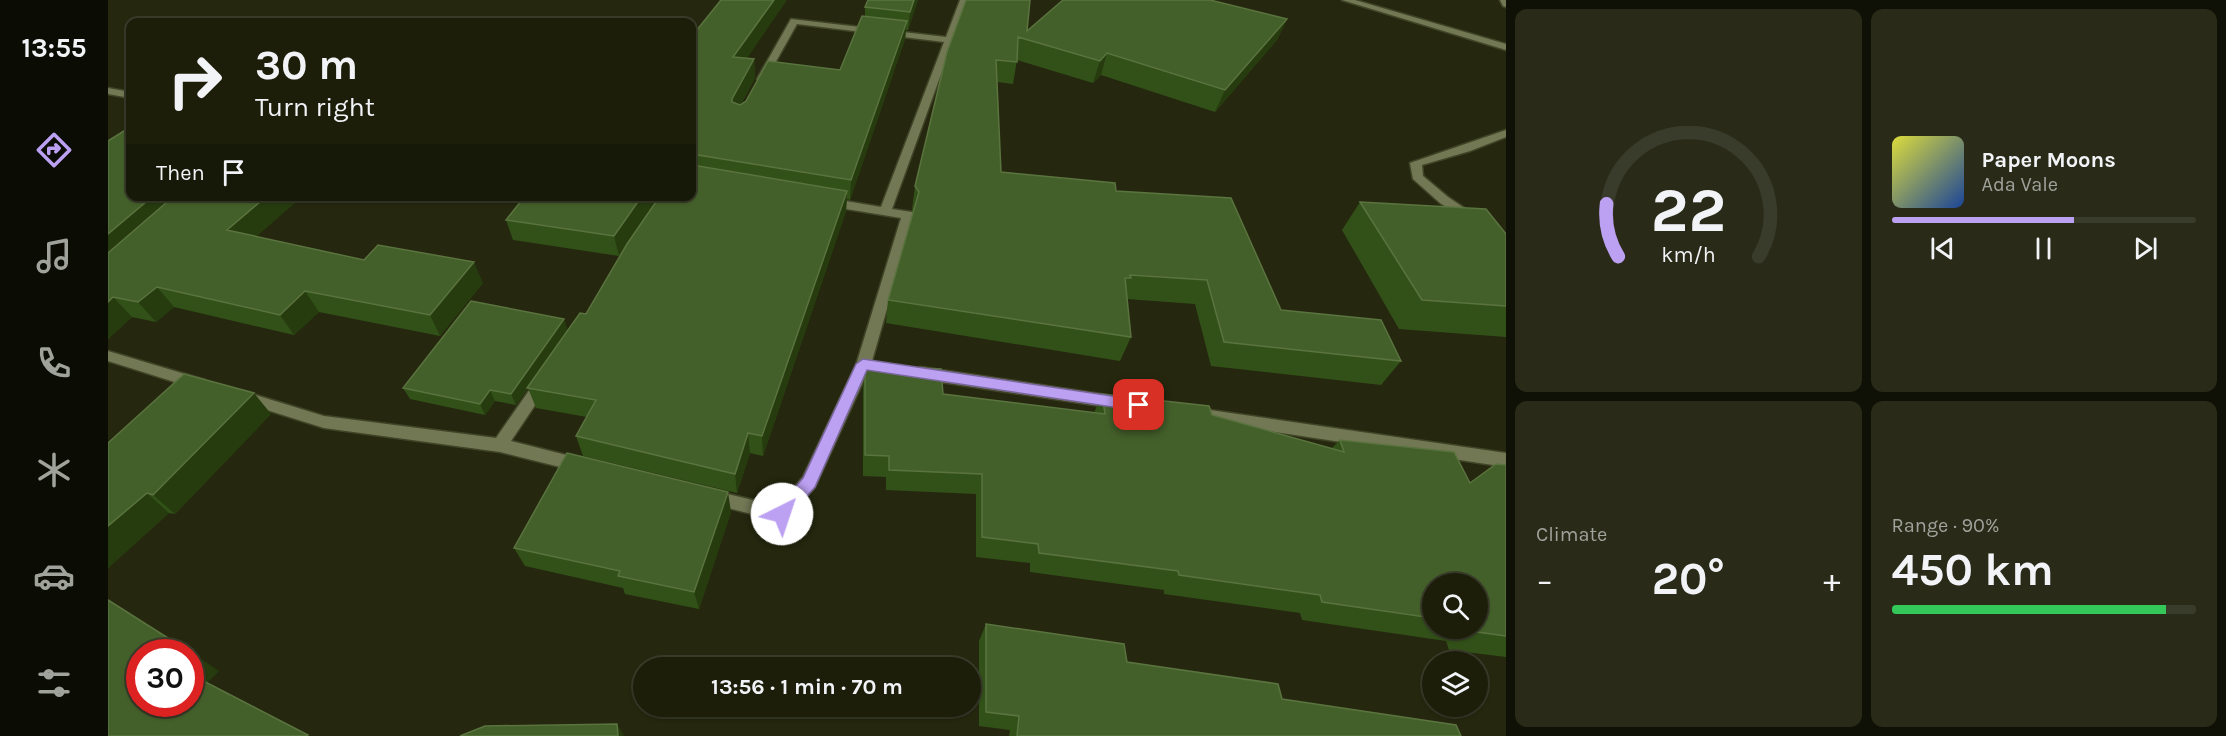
<!DOCTYPE html>
<meta charset="utf-8">
<style>
:root{--surface:#1c1e0a;--page:#292b18;--text:#f1f3f6;--muted:#a0a29c;--line:#3a3c2b;--accent:#bca0f2}
body{margin:0;font-family:Karla,sans-serif;background:var(--page);color:var(--text);height:100vh;display:flex;flex-direction:column;font-size:22px;white-space:nowrap}
*{box-sizing:border-box;margin:0}
p{font-size:20px;color:var(--muted)}
.icon{flex:none;width:33px;height:33px;fill:none;stroke:currentColor;stroke-width:2;stroke-linecap:round;stroke-linejoin:round}
.map{position:relative;flex:1;overflow:hidden}
.panel{display:flex;flex-direction:column;gap:9px;padding:9px;background:#0f1006;width:720px}
.panel>*{flex:none}
.banner{position:absolute;left:18px;top:18px;width:570px;height:183px;border-radius:12px;box-shadow:0 2px 4px #0004,0 0 0 2px var(--line);background:#1c1e0a;color:var(--text);overflow:hidden}
.buttons{position:absolute;left:1314px;top:573px;display:grid;gap:12px}
.buttons a{display:grid;place-items:center;width:66px;height:66px;border-radius:50%;background:var(--surface);box-shadow:0 2px 4px #0004,0 0 0 2px var(--line);font-size:30px}
.speed{position:absolute;left:18px;top:639px;display:flex;gap:12px;font-size:30px;font-weight:700;text-align:center}
.speed>*{display:grid;place-content:center;width:78px;height:78px;border-radius:50%;background:var(--surface);box-shadow:0 2px 4px #0004,0 0 0 2px var(--line);line-height:1}
.speed .limit{border:9px solid #d22;background:#fff;color:#111}
.pin{position:absolute;display:grid;place-items:center;width:51px;height:51px;color:#fff;margin:-26px;border-radius:12px;box-shadow:0 3px 9px #0006}
.me{position:absolute;width:66px;margin:-33px;rotate:41deg;stroke-linejoin:round;filter:drop-shadow(0 0 4px #0008)}
.turn{display:flex;align-items:center;gap:21px;height:126px;padding:0 30px;font-size:27px}
.turn .icon{width:78px;height:78px;stroke-width:2.5}
.turn b{display:block;font-size:42px;line-height:51px}
.then{display:flex;align-items:center;height:57px;padding:0 30px;background:#0003;gap:12px;font-size:22px}
.big{font-size:45px;font-weight:700;line-height:1.1}
.panel .widget{flex:1;display:flex;flex-direction:column;justify-content:center;gap:9px;min-width:0;padding:0 21px;border-radius:12px;background:var(--page)}
.panel .dial{align-items:center;gap:0}
.dial svg{height:156px;overflow:visible;fill:none;stroke:var(--line);stroke-width:7;stroke-linecap:round;text-anchor:middle}
.dial text{fill:var(--text);stroke:none}
.song{display:flex;align-items:center;gap:18px}
.cover{width:72px;height:72px;border-radius:9px;background:linear-gradient(135deg,hsl(60 70% 55%),hsl(220 70% 35%))}
.played{height:6px;border-radius:3px;background:linear-gradient(90deg,var(--accent) 60%,var(--line) 60%)}
.keys{display:flex;justify-content:space-around;direction:ltr}
.heat{display:flex;justify-content:space-between;align-items:center;font-size:33px;direction:ltr}
.charge{height:9px;border-radius:4px;background:linear-gradient(90deg,#34c759 90%,var(--line) 0)}
.panel .tiles{flex:1;display:grid;gap:9px;grid-template-columns:repeat(2,1fr)}
.trip{position:absolute;left:525px;top:657px;width:348px;height:60px;border-radius:30px;background:var(--surface);box-shadow:0 2px 4px #0004,0 0 0 2px var(--line);font-weight:700;line-height:60px;text-align:center}
main{display:flex;flex:1;min-height:0}
.dock{display:flex;flex-direction:column;width:108px;justify-content:space-around;align-items:center;background:#0b0c04;color:var(--muted)}
.dock .icon{width:42px;height:42px}
.dock .on{color:var(--accent)}
.dock b{font-size:27px;color:var(--text)}
.map>svg:first-child{display:block}
.lines{fill:none;stroke-linecap:round;stroke-linejoin:round}
.minor-casing{stroke:#414528;stroke-width:3}
.minor{fill:#727754;fill-rule:evenodd}
.wall{fill:#325119;fill-rule:evenodd}
.shaded-wall{fill:#263b0e}
.building{fill:#44602a;stroke:#5a733f;stroke-width:1.5}
.route{fill:#bca0f2;stroke:#7a689d;stroke-width:1.5}
</style>
<main>
<nav class="dock">
<b>13:55</b>
<svg class="icon on" aria-label="directions" viewBox="0 0 24 24"><path d="M12 3l9 9-9 9-9-9zM9 14v-3h6M13 9l2 2-2 2"/></svg>
<svg class="icon" aria-label="music" viewBox="0 0 24 24"><path d="M9 18V5l10-2v13"/><circle cx="6" cy="18" r="3"/><circle cx="16" cy="16" r="3"/></svg>
<svg class="icon" aria-label="phone" viewBox="0 0 24 24"><path d="M5 4h4l2 5-3 2q2 4 5 5l2-3 5 2v4C11 20 4 13 5 4z"/></svg>
<svg class="icon" aria-label="climate" viewBox="0 0 24 24"><path d="M12 3v18M4 7l16 10M4 17L20 7"/></svg>
<svg class="icon" aria-label="car" viewBox="0 0 24 24"><path d="M5 17H2v-5l4-1 3-4h7l3 4 3 1v5h-3M9 17h6M6 11h13"/><circle cx="7" cy="17" r="2"/><circle cx="17" cy="17" r="2"/></svg>
<svg class="icon" aria-label="filters" viewBox="0 0 24 24"><path d="M4 7h16M4 17h16"/><circle cx="9" cy="7" r="2"/><circle cx="15" cy="17" r="2"/></svg>
</nav>
<div class="map">
<svg width="1398" height="736" viewBox="0 0 1398 736">
<rect width="100%" height="100%" fill="#25280e"/>
<g class="lines">
<!-- minor casing -->
<g class="minor-casing">
<path id="minor" d="M852 0H860L784 209 804 212 806 215 764 361 770 366 768 370 760 371 707 487 680 519 674 522 597 502 594 497 597 492 603 490 670 506 695 477 748 365 793 218 720 206 714 202 720 198 773 207 836 42 689 24 657 81 649 79 683 19 838 37Z
M1234 0H1247L1398 44V50Z
M1392 0H1398V7L1395 6Z
M0 88 22 92V98L0 94Z
M1398 130V137L1362 151 1314 165 1315 176 1340 197 1398 236V246L1332 203 1305 179 1302 163Z
M0 351 97 380 100 384 97 388 92 390 0 361Z
M813 367 1012 397 1018 399 1020 403 1018 407 1012 409 813 379 808 377 805 373 808 369Z
M434 377 439 379 442 383 403 441 478 460 480 465 478 470 472 472 392 452 216 428 130 401 127 397 130 393 135 391 216 416 388 438 429 379Z
M1095 409 1398 453V467L1095 421 1089 419 1087 415 1089 411Z"/>
</g>
<!-- minor -->
<use href="#minor" class="minor"/>
</g>
<!-- wall -->
<path class="wall" d="M810 0 800 30H798L797 39 742 200 739 199 738 211 655 456 642 453 629 493 475 456 468 436 479 417 428 408 420 388 408 405 387 401 377 415 302 399 295 388 460 330 478 314 584 196V36L639 58 646 59 647 78 633 104 732 70 757 16V7Z
M1179 19 1169 40 1107 112 993 75 985 83 909 60 905 84 889 82 893 172 1008 191 1173 310 1293 361 1273 385 1103 366 1087 304 1019 299 1023 337 1012 361 778 323 780 300 805 212 804 210 807 186 839 52 919 31Z
M0 141 22 196 149 237 256 260 375 283 332 336 211 312 186 335 66 307 48 322 24 317 0 339Z
M552 196 511 256 405 240 398 220Z
M1252 202 1398 234V337L1291 329 1234 230Z
M757 366 835 394 986 413 994 394 1104 415 1224 448 1232 440 1362 483 1398 465V657L1341 650 1338 641 1194 620 1192 613 1056 594V590L922 572V563L868 557V494L778 490V477L755 476V388ZM1324 584 1370 628H1324Z
M163 414 67 514 61 513 0 568V443Z
M623 512 591 609 517 594 515 588 417 566 406 548Z
M878 624 1019 662 1174 699 1353 736H901L902 730 871 726V641Z"/>
<!-- shaded-wall -->
<path class="shaded-wall" d="M666 0H679L627 76 625 57Z
M806 0H810L800 30 802 12Z
M1179 19 1169 40 1107 112 1117 90Z
M799 21 797 39 742 200 743 180Z
M999 53 993 75 985 83 992 61Z
M646 59 647 78 625 118 624 99Z
M739 191 738 211 655 456 654 436Z
M45 196H84L0 269V234Z
M159 196H195L133 250 119 230Z
M534 196H552L511 256 506 236Z
M366 262 375 283 332 336 322 315Z
M49 287 66 307 48 322 30 302Z
M197 291 211 312 186 335 172 315Z
M5 297 24 317 0 339V302Z
M456 319 460 330 408 405 403 394Z
M382 390 387 401 377 415 372 404Z
M146 393 163 414 67 514 45 495Z
M640 433 642 453 629 493 627 474Z
M620 492 623 512 591 609 586 592Z
M39 493 61 513 0 568V526Z
M87 655 111 671 97 685 82 675V659Z
M509 724 516 736H510Z"/>
<!-- building -->
<path class="building" d="M613 0H666L625 57 646 59 624 99V102L632 105 638 101 660 61 732 70 754 16 799 21 743 180 584 154V36Z
M760 0H806L802 12 757 7Z
M858 0H922L919 31 955 0H1102L1179 19 1117 90 999 53 992 61 910 37 909 62 888 60 893 172 1007 183 1008 191 1123 198 1173 310 1273 320 1293 361 1116 342 1099 280 1022 275 1023 278H1017L1023 337 780 300 811 192 807 186 839 52Z
M22 127V196H45L0 234V141Z
M584 165 739 191 654 436 640 433 627 474 468 436 488 400 419 388 472 313 478 314 519 244 552 196H584Z
M66 196H159L119 230 256 260 270 245 366 262 322 315 197 291 172 315 49 287 30 302 5 297 0 302V253Z
M417 196H534L506 236 398 220Z
M1252 202 1378 209 1398 234V306L1314 300Z
M363 301 456 319 403 394 382 390 372 404 295 388Z
M757 366 833 369 835 394 997 414 994 394 1101 406 1104 415 1236 452 1232 440 1346 452 1362 483 1388 464 1398 465V636L1369 632 1367 628H1370V584H1324V618L1214 602 1212 595 1071 575 1070 571 931 553 930 544 874 537V474L781 470V456L757 455Z
M76 374 146 393 45 495 39 493 0 526V443Z
M459 453 620 492 586 592 510 576 512 571 406 548Z
M0 600 87 655 82 659V652H32V704H82V674L200 735 199 736H0Z
M878 624 1016 644 1019 662 1170 684 1174 699 1348 725 1353 736H909L911 716 878 712Z
M509 724 510 736H352L377 726Z"/>
<!-- route -->
<path class="route" d="M755 359 1031 400 1036 402 1038 405 1036 409 1031 411 759 370 707 487 679 519 674 521 668 519 666 514 668 509 695 478 748 364Z"/>
</svg>
<div class="buttons">
<a><svg class="icon" aria-label="search" viewBox="0 0 24 24"><circle cx="10" cy="10" r="6"/><path d="M15 15l6 6"/></svg></a>
<a><svg class="icon" aria-label="layers" viewBox="0 0 24 24"><path d="M12 4l9 5-9 5-9-5zM3 14l9 5 9-5"/></svg></a>
</div>
<div class="speed"><div class="limit">30</div></div>
<div class="pin" style="left:1031px;top:405px;background:#d93025"><svg class="icon" aria-label="arrive" viewBox="0 0 24 24"><path d="M6 21V4h12l-3 4 3 4H6"/></svg></div>
<svg class="me" style="left:674px;top:514px" viewBox="-20 -20 40 40"><circle r="19" fill="#fff"/><path d="M0-13L10 11 0 6-10 11z" fill="#bca0f2"/></svg>
<div class="trip">13:56 · 1 min · 70 m</div>
<div class="banner">
<div class="turn"><svg class="icon" aria-label="right" viewBox="0 0 24 24"><path d="M7 20v-9h11M14 6l5 5-5 5"/></svg><div><b>30 m</b>Turn right</div></div>
<div class="then">Then<svg class="icon" aria-label="arrive" viewBox="0 0 24 24"><path d="M6 21V4h12l-3 4 3 4H6"/></svg></div>
</div>
</div>
<section class="panel">
<div class="tiles">
<div class="widget dial"><svg viewBox="0 0 100 80">
<path d="M14 69A42 42 0 1 1 86 69"/>
<path d="M14 69A42 42 0 0 1 8 42" stroke="#bca0f2"/>
<text x="50" y="56" font-size="32" font-weight="700">22</text>
<text x="50" y="72" font-size="11">km/h</text>
</svg></div>
<div class="widget">
<div class="song"><i class="cover"></i><div><b>Paper Moons</b><p>Ada Vale</p></div></div>
<div class="played"></div>
<div class="keys"><svg class="icon" aria-label="previous" viewBox="0 0 24 24"><path d="M18 5L8 12l10 7zM5 5v14"/></svg><svg class="icon" aria-label="pause" viewBox="0 0 24 24"><path d="M8 5v14M16 5v14"/></svg><svg class="icon" aria-label="next" viewBox="0 0 24 24"><path d="M6 5l10 7-10 7zM19 5v14"/></svg></div>
</div>
<div class="widget"><p>Climate</p>
<div class="heat"><a>−</a><b class="big">20°</b><a>+</a></div>
</div>
<div class="widget"><p>Range · 90%</p><b class="big">450 km</b><div class="charge"></div></div>
</div>
</section>
</main>
